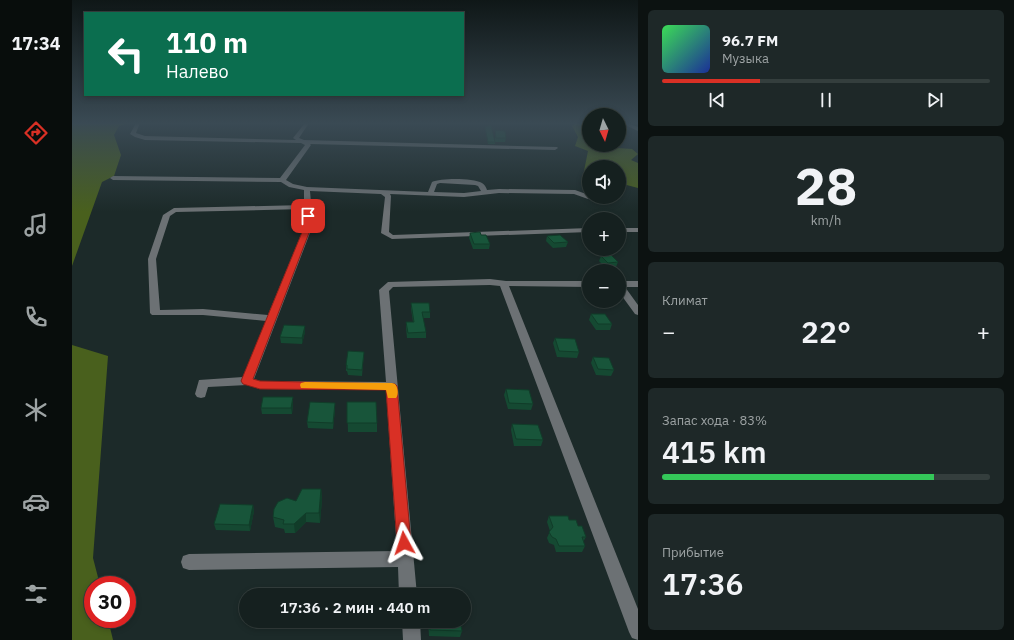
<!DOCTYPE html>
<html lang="ru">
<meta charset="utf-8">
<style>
:root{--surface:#15201f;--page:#1e2828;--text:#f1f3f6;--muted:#9da3a4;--line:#343e3d;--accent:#d93025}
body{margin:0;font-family:"IBM Plex Sans",sans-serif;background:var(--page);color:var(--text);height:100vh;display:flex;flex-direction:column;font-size:15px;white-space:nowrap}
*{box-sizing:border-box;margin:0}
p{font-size:13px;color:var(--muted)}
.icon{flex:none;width:22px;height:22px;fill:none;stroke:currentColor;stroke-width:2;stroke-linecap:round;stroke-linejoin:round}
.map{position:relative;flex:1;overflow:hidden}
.side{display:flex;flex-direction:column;gap:10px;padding:10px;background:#0c1211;width:376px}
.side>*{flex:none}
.top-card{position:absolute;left:12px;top:12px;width:380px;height:84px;border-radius:0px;box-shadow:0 2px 6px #0003,0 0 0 1px var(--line);background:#0b6e4f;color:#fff;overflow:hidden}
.needle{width:26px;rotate:175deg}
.fabs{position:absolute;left:510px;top:108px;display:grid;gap:8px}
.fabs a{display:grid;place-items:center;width:44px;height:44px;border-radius:50%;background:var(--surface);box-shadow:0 2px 6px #0003,0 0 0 1px var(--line);font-size:20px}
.speed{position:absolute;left:12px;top:576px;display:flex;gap:8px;font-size:20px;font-weight:700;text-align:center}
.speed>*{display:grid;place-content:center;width:52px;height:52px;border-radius:50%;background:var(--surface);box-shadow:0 2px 6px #0003,0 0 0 1px var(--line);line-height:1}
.speed .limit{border:6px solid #d22;background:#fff;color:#111}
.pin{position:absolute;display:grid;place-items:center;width:34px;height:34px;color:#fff;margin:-17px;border-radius:8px;box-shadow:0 2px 6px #0006}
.me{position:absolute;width:44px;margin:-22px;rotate:355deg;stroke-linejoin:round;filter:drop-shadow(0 0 3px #0008)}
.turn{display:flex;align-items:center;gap:14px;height:84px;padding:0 16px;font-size:18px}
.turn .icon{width:52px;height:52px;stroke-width:2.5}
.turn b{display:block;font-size:28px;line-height:34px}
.big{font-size:30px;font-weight:600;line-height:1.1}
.side .widget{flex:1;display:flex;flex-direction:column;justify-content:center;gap:6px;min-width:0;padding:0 14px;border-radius:6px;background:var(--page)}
.side .dial{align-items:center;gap:0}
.dial b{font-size:52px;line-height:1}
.song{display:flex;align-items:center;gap:12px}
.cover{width:48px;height:48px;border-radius:6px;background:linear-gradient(135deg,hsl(130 70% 55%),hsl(230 70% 35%))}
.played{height:4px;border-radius:2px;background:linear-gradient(90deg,var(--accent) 30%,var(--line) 30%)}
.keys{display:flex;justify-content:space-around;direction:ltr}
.heat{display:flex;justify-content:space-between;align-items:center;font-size:22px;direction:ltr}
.charge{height:6px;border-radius:3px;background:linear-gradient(90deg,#34c759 83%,var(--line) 0)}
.trip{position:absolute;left:167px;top:588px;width:232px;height:40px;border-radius:20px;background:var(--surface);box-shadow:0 2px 6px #0003,0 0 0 1px var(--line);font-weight:600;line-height:40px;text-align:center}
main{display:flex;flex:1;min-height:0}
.dock{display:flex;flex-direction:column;width:72px;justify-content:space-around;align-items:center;background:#080d0c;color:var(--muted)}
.dock .icon{width:28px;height:28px}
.dock .selected{color:var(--accent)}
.dock b{font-size:18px;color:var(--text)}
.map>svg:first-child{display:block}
.forest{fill:#49601d}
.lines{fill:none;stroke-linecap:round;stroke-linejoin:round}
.minor{fill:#6c7174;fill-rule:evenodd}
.wall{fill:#154932}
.shaded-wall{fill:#113c29}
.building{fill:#18553a;stroke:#113c29}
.route{fill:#d93025;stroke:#8d1f18}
.slow{fill:#f59e0b}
</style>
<main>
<nav class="dock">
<b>17:34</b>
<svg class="icon selected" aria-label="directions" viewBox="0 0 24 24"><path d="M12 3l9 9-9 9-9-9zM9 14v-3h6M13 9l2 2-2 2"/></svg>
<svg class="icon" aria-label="music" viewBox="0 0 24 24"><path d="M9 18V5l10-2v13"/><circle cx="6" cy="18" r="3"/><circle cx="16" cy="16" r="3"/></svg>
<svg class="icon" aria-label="phone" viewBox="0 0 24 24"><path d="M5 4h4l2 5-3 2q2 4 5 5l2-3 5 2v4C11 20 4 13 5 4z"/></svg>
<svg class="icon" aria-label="climate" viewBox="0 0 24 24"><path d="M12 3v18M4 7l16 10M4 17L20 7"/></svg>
<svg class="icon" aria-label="car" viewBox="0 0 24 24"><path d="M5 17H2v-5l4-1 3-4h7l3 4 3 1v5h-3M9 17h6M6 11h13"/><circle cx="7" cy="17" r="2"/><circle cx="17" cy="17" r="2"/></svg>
<svg class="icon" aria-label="filters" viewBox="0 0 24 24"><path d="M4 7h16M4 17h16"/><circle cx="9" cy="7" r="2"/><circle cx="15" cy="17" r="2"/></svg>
</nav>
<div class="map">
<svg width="566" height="640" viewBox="0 0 566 640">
<rect width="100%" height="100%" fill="#1c2a29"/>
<!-- forest -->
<path class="forest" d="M0 123H57L47 126 42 135 49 155 42 176 30 182 0 266Z
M504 123H517V145H541L546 148 560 149 566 154 559 160 566 163V188L547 183V167H517V173L512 171 516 151 503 146 506 137 500 126Z
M0 345 36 356 21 558 28 585H21V619H36L41 640H0Z"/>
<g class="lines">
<!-- minor -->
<path class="minor" d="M64 123H68L64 133 73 136 224 140 221 138 233 123H237L227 138 232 140 485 147 486 148 483 150 238 144 239 145 214 180 221 184 235 187 356 192 360 182C369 178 401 178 410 183 413 185 414 187 415 190L427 189 503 190 517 195V197H529L532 199 529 201 516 199 502 194 427 193 392 197 318 194 319 196 317 232 321 235 517 228V232L320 239 309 233 313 197 309 194 238 191 241 225 182 379 188 381 314 382 307 290 316 282 418 279 434 281H517V287L437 286 566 609V640L560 638 557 632 428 286 418 285 321 287 317 291 345 595H327L326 567 117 570 111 568 109 562 111 556 117 554 325 551 314 390 188 389 175 385 136 387 133 397 129 398 125 397 123 394 127 380 171 377 194 321 131 315H80L78 313 76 259 91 215 102 208 232 205V190L217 187 209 182 41 180 38 178 41 176 208 178 233 145 229 143 73 140 63 137 58 134ZM368 183 403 185 406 186 409 191 392 193 362 192 365 184ZM233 209V225L196 315 131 309 88 310 84 259 98 216 104 212Z
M549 123H555L566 127V131Z
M547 228H566V232H547Z
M547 281H566V287H553L566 305V315L563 314 547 292Z
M330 621H348L349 640H331Z"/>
</g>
<!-- wall -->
<path class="wall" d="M413 127 423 142V144H416L413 128Z
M423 130 434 138 433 142H423Z
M398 233 409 235 418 244 417 249H401L397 238Z
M475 236 496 242 494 247 481 248 474 241Z
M529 256 546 262 544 267 534 268 527 261Z
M339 303 358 312V318H351L354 332V338H335L334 328V322H341L339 309Z
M519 314 540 324 538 330H524L517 320Z
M233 332 230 344 209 343 208 337Z
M483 338 507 352 505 358 485 357 481 343Z
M292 352 290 376 276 375 275 371H274V365Z
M521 357 542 370 539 376 524 375 519 363Z
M434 389 461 404 459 410 436 409 432 395Z
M221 397V403L220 414H190L189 408Z
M275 402 305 423V432H276Z
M263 403V409L261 429 236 428 235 422Z
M440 424 471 440 469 446H442L439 430Z
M249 489 250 499 248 523 234 522 223 533H213L212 529 203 527 201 517 224 501Z
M181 505 182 511 178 531 144 530 142 524Z
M477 516 497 520 506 526 514 537 511 542 513 546 510 552H484L482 545 477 543 475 538 478 531 475 522Z
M356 621H388L390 631 388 637 357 636Z"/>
<!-- shaded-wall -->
<path class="shaded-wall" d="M233 326V332L230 344V338Z
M221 397V403L220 414 219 408Z
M263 403V409L261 429V423Z
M249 489 250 499 248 523 247 513Z
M181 505 182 511 178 531 177 525Z
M234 513V522L223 533 222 524Z"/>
<!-- building -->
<path class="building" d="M419 125 423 142H416L413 127Z
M423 130 433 131 434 138H424Z
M408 232 409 235H414L418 244H402L398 233Z
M488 235 496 242 482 243 475 236Z
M539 255 546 262 536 263 529 256Z
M339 303H357L358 312H350L354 332 336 333 334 322H342Z
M519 314H533L540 324H526Z
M212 325 233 326 230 338 208 337Z
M483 338 503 339 507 352 487 351Z
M276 351 292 352 290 370 275 369V365H274Z
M521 357 537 358 542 370 526 369Z
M434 389 457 390 461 404 437 403Z
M191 397H221L219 408H189Z
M238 402 263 403 261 423 235 422Z
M275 402H304L305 423H275Z
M440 424 466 425 471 440 444 439Z
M230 489H249L247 513H234L222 524H211L212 520 201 517 202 509 206 502 215 498 224 501Z
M148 504 181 505 177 525 142 524Z
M477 516H496L497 520H504L506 526H510L514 537H510L513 546H487L484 539 480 537 477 532 481 527Z
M264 589V595H238V591Z
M357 621H388L390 631 358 630Z"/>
<!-- sky -->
<linearGradient id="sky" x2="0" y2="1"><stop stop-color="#0f1717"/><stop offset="0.58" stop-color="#3a4a54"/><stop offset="1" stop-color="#3a4a54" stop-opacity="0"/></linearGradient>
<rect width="566" height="212" fill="url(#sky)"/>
<!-- route -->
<path class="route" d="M234 215 239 216 240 225 181 379 188 381 323 384 325 386 339 543 337 548 332 550 327 548 325 543 314 390 188 389 171 384 169 381 233 225Z"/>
<!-- slow -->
<path class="slow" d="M233 382 320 383 323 384C326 388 327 394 324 398H316L314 390 229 388 228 385 229 383Z"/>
</svg>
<div class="fabs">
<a><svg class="needle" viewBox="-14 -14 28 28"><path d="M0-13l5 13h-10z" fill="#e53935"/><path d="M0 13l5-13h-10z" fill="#9da3a4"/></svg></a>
<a><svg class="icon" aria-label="sound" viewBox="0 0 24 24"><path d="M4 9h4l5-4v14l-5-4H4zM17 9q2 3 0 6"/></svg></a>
<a>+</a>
<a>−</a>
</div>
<div class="speed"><div class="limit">30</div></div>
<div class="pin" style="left:236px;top:216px;background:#d93025"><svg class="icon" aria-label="arrive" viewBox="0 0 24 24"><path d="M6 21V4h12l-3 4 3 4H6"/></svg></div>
<svg class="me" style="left:332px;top:543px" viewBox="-20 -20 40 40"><path d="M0-17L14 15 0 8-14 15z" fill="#d93025" stroke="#fff" stroke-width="4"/></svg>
<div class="trip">17:36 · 2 мин · 440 m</div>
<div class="top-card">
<div class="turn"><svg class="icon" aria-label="left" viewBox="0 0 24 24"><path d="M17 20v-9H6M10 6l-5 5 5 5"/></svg><div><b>110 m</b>Налево</div></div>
</div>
</div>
<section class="side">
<div class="widget">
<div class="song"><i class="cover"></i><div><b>96.7 FM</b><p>Музыка</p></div></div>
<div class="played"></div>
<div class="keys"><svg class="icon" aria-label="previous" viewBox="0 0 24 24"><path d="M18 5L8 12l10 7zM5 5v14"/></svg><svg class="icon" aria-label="pause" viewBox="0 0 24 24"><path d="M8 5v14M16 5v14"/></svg><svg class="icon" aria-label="next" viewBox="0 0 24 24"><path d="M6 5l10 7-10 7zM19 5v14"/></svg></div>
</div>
<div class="widget dial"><b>28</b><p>km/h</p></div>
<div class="widget"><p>Климат</p>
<div class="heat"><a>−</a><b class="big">22°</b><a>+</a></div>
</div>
<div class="widget"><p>Запас хода · 83%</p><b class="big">415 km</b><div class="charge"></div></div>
<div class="widget"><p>Прибытие</p><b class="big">17:36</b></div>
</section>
</main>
